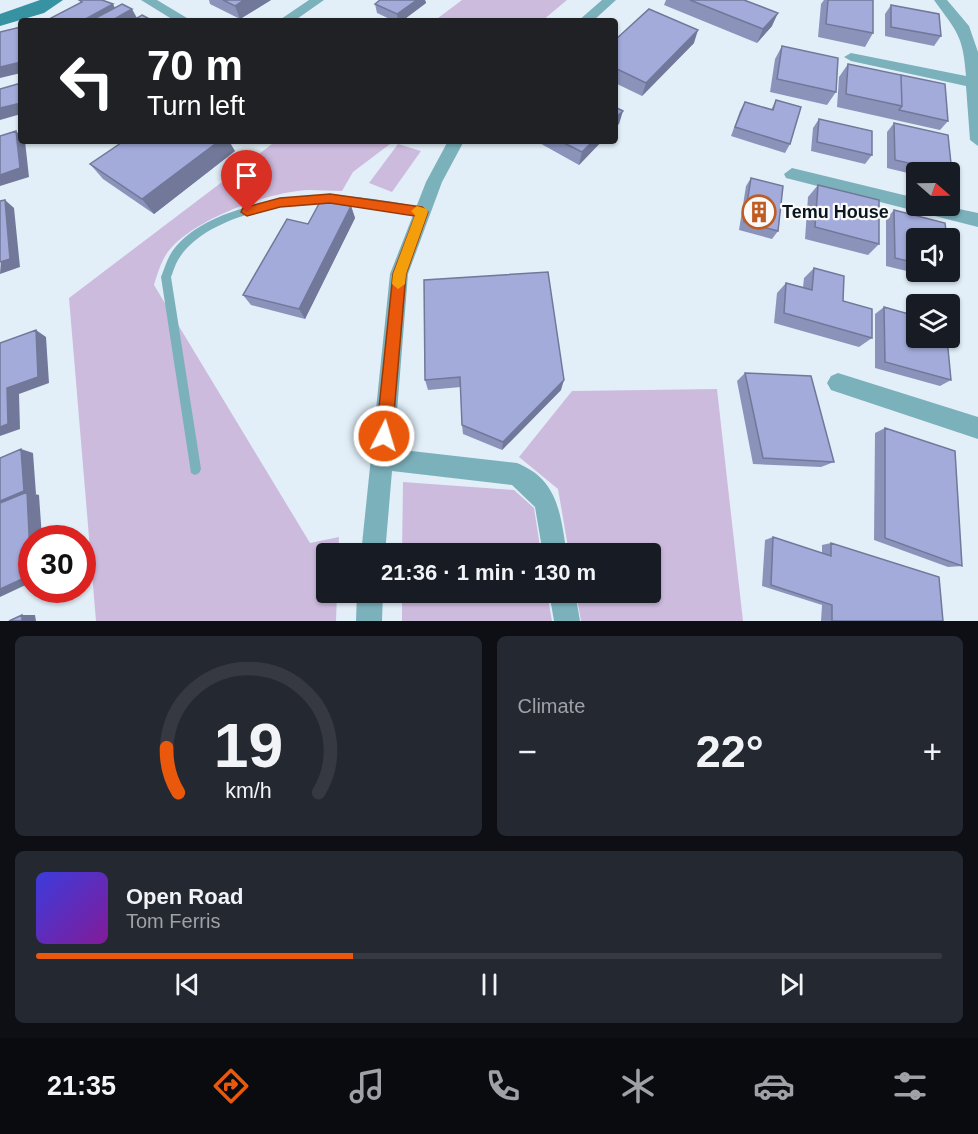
<!DOCTYPE html>
<meta charset="utf-8">
<style>
:root{--surface:#171b24;--page:#242831;--text:#f1f3f6;--muted:#9ea1a6;--line:#363941;--accent:#ea580c}
body{margin:0;font-family:Helvetica,sans-serif;background:var(--page);color:var(--text);height:100vh;display:flex;flex-direction:column;font-size:22px;white-space:nowrap}
*{box-sizing:border-box;margin:0}
p{font-size:20px;color:var(--muted)}
.icon{flex:none;width:33px;height:33px;fill:none;stroke:currentColor;stroke-width:2;stroke-linecap:round;stroke-linejoin:round}
.map{position:relative;height:621px;overflow:hidden}
.details{display:flex;flex-direction:column;gap:15px;padding:15px;background:#0d0f14;flex:1}
.details>*{flex:none}
.banner{position:absolute;left:18px;top:18px;width:600px;height:126px;border-radius:6px;box-shadow:0 2px 4px #0004;background:#202124;color:#fff;overflow:hidden}
.needle{width:39px;rotate:110deg}
.fabs{position:absolute;left:906px;top:162px;display:grid;gap:12px}
.fabs a{display:grid;place-items:center;width:54px;height:54px;border-radius:6px;background:var(--surface);box-shadow:0 2px 4px #0004;font-size:30px}
.speed{position:absolute;left:18px;top:525px;display:flex;gap:12px;font-size:30px;font-weight:700;text-align:center}
.speed>*{display:grid;place-content:center;width:78px;height:78px;border-radius:50%;background:var(--surface);box-shadow:0 2px 4px #0004;line-height:1}
.speed .limit{border:9px solid #d22;background:#fff;color:#111}
.pin{position:absolute;display:grid;place-items:center;width:51px;height:51px;color:#fff;margin:-62px -26px;border-radius:50% 50% 50% 0;rotate:-45deg;box-shadow:0 0 6px #0007}
.pin .icon{rotate:45deg}
.me{position:absolute;width:66px;margin:-33px;rotate:5deg;stroke-linejoin:round;filter:drop-shadow(0 0 4px #0008)}
.turn{display:flex;align-items:center;gap:21px;height:126px;padding:0 30px;font-size:27px}
.turn .icon{width:78px;height:78px;stroke-width:2.5}
.turn b{display:block;font-size:42px;line-height:51px}
.big{font-size:45px;font-weight:600;line-height:1.1}
.details .card{flex:1;display:flex;flex-direction:column;justify-content:center;gap:9px;min-width:0;padding:0 21px;border-radius:9px;background:var(--page)}
.details .dial{align-items:center;gap:0}
.dial svg{height:156px;overflow:visible;fill:none;stroke:var(--line);stroke-width:7;stroke-linecap:round;text-anchor:middle}
.dial text{fill:var(--text);stroke:none}
.song{display:flex;align-items:center;gap:18px}
.cover{width:72px;height:72px;border-radius:9px;background:linear-gradient(135deg,hsl(240 70% 55%),hsl(290 70% 35%))}
.played{height:6px;border-radius:3px;background:linear-gradient(90deg,var(--accent) 35%,var(--line) 35%)}
.keys{display:flex;justify-content:space-around;direction:ltr}
.heat{display:flex;justify-content:space-between;align-items:center;font-size:33px;direction:ltr}
.details .tiles{flex:1;display:grid;gap:15px;grid-template-columns:1fr 1fr}
.card:last-child{grid-column:span 2}
.trip{position:absolute;left:316px;top:543px;width:345px;height:60px;border-radius:6px;background:var(--surface);box-shadow:0 2px 4px #0004;font-weight:600;line-height:60px;text-align:center}
.dock{display:flex;height:96px;justify-content:space-around;align-items:center;background:#090b0e;color:var(--muted)}
.dock .icon{width:42px;height:42px}
.dock .active{color:var(--accent)}
.dock b{font-size:27px;color:var(--text)}
.map>svg:first-child{display:block}
.green{fill:#cdbbde}
.lines{fill:none;stroke-linecap:round;stroke-linejoin:round}
.lane{fill:#7bb1bb;fill-rule:evenodd}
.street{fill:#7bb1bb;fill-rule:evenodd}
.secondary{fill:#3792a2;fill-rule:evenodd}
.wall{fill:#8b93bb}
.shaded-wall{fill:#717899}
.building{fill:#a2abda;stroke:#717899;stroke-width:1.5}
.route{fill:#ea580c;stroke:#983908;stroke-width:1.5}
.slow{fill:#f59e0b}
.labels{text-anchor:middle;dominant-baseline:central;stroke-width:4.5;stroke-linejoin:round;paint-order:stroke}
.poi-label{font-size:18px;font-weight:bold;fill:#0a161f;stroke:#fafafa;text-anchor:start}
</style>
<div class="map">
<svg width="978" height="621" viewBox="0 0 978 621">
<rect width="100%" height="100%" fill="#e2eff9"/>
<!-- green -->
<path class="green" d="M462 0H567L542 21H434Z
M276 141H394L353 172 342 191C331 191 320 190 310 190 270 191 198 218 171 248 162 258 158 272 154 285L310 543 339 537 338 553 327 554V592L337 593 336 621H96L69 298Z
M398 144 421 151 392 192 369 183Z
M717 389 743 621H581L576 593 651 592V554L569 553 558 489 519 457 572 391Z
M403 482 514 490 534 508 541 553H402Z
M402 592 547 593 552 621H402Z"/>
<g class="lines">
<!-- lane -->
<path class="lane" d="M331 195C349 196 416 202 427 212L422 216C392 210 362 203 331 203 286 201 203 217 178 260 175 265 173 272 171 277L201 469 199 473 195 475 191 473 161 277C164 270 166 262 170 255 197 210 283 196 331 195Z"/>
<!-- street -->
<path class="street" d="M141 0H157L192 21H175Z
M309 0H324L294 21H278Z
M602 0H616L593 21H578Z
M934 0H947L969 26 978 52V146L970 140 966 86 851 61 844 57 851 53 966 76C963 35 957 32 934 0Z
M448 141H464L442 182 408 274 394 449 517 463C559 480 560 514 567 554H543L535 507 512 485 392 471 385 554H361L390 274 426 182Z
M792 168 916 198V206H945L978 213V227L786 178 784 174Z
M838 373 978 417V439L831 390 827 383 831 376Z
M357 592H383L382 621H356Z
M549 592H575L580 621H554Z"/>
<!-- secondary -->
<path class="secondary" d="M40 0H63L44 13 0 26V14Z"/>
</g>
<!-- wall -->
<path class="wall" d="M209 0H271L240 19 210 4Z
M380 0H425L426 3 402 21H394L377 13 375 4Z
M666 0H744L772 26 757 43 664 5Z
M824 0H873V33L865 47 818 37 821 4Z
M891 5 941 36 934 46 885 36V14Z
M615 40 694 43 642 96 615 83Z
M782 46 836 92 827 105 770 92 775 59Z
M848 64 948 121 940 130 837 107 839 77Z
M776 100 790 144 785 153 731 136 740 111 745 102 771 110Z
M819 119 872 155 865 164 811 151 813 128Z
M894 123 952 173 950 175V172H916V175L887 168V132Z
M536 141H602L579 165Z
M235 151 154 214 103 179 90 164Z
M751 178 778 231 772 239 739 230 746 186Z
M818 185 879 244 868 255 805 239 808 197Z
M351 206 355 218 305 319 251 305 243 295Z
M894 210 916 238V272H950L940 279 886 266V219Z
M814 268 843 301 872 338 859 347 774 323 777 293 786 283 803 287 804 278Z
M424 280 561 390 502 450 463 434 462 425 461 387 428 390 425 380Z
M884 307 951 380 940 386 875 368V314Z
M745 373 834 462 821 467 753 464 737 381Z
M885 428 962 566 948 567 874 540 875 433Z
M773 537 822 553V545L831 543 943 621H821L822 605 762 586 765 540Z"/>
<!-- shaded-wall -->
<path class="shaded-wall" d="M244 0H271L240 19 235 6Z
M417 0H425L426 3 402 21H398L397 14Z
M113 4 118 14 105 21H82Z
M132 9 137 18 133 21H111Z
M778 13 772 26 757 43 763 29Z
M698 30 694 43 642 96 646 83Z
M21 62V73L0 78V67Z
M21 103V114L0 120V108Z
M623 111 619 124 615 128V118Z
M16 131 21 136V141H25L29 177 0 186V175Z
M219 141H229L235 151 154 214 142 199Z
M593 141H602L579 165 582 152Z
M5 200 14 208 20 267 0 274Z
M351 206 355 218 305 319 299 309Z
M36 330 46 337 49 383 19 394 20 429 0 436V427L7 388Z
M564 380 561 390 502 450 503 442Z
M21 449 33 453 36 494H35L39 495 42 538H32V582L0 597V501Z
M22 615H35L36 621H22Z"/>
<!-- building -->
<path class="building" d="M79 0H102L113 4 82 21H52L49 19 82 2Z
M223 0H244L235 6Z
M380 0H417L397 14 375 4Z
M690 0H744L778 13 763 29Z
M828 0H873V33L826 24Z
M122 4 132 9 111 21H90Z
M891 5 939 14 941 36 891 27Z
M649 9 698 30 646 83 615 68V40Z
M142 15 153 21H132Z
M21 27V62L0 67V32Z
M782 46 838 58 836 92 777 79Z
M848 64 901 75 902 106 846 94Z
M901 75 945 84 948 121 899 110 902 106Z
M21 83V103L0 108V89Z
M776 100 801 107 790 144 735 127 745 102 773 110Z
M615 107 623 111 615 118Z
M819 119 872 131V155L817 142Z
M894 123 948 135 952 173 895 160Z
M16 131 20 168 0 175V136Z
M124 141H219L142 199 90 164Z
M560 141H593L582 152Z
M751 178 783 186 778 231 744 222Z
M818 185 879 200V244L815 227Z
M5 200 10 259 0 262V201Z
M321 200 351 206 299 309 243 295 287 219 308 224Z
M894 210 945 223 947 238H916V263L895 258Z
M814 268 844 276 843 301 872 309V338L784 313 786 283 812 290Z
M548 272 564 380 503 442 462 425 460 377 425 380 424 280Z
M884 307 916 316V338H947L951 380 885 362Z
M36 330 38 377 7 388 8 424 0 427V343Z
M745 373 811 376 834 462 763 458Z
M885 428 955 451 962 566 885 538Z
M21 449 24 491 0 501V458Z
M27 492 31 575 0 589V503Z
M773 537 831 556V543L939 577 943 621H832V605L771 585Z
M22 615V621H9Z"/>
<!-- route -->
<path class="route" d="M330 194 422 207 428 212 406 274 392 436 389 441 384 443 379 441 376 436 393 274 415 216 330 203 280 207 247 216 241 212 243 208 280 198Z"/>
<!-- slow -->
<path class="slow" d="M417 206 427 209 428 212 406 274 405 284 398 289 392 284 393 274 415 215 411 211Z"/>
<!-- icons -->
<defs>
<g id="building-ring" transform="scale(1.725)"><circle r="9.5" fill="#fafafa" stroke="#bf5c23" stroke-width="1.5"/><path d="M-4-6H4V6H1V3H-1V6H-4ZM-2.5-4.3h1.7v1.8h-1.7ZM.8-4.3h1.7v1.8H.8ZM-2.5-1h1.7V.8h-1.7ZM.8-1h1.7V.8H.8Z" fill="#bf5c23"/></g>
</defs>
<g fill-rule="evenodd">
<use href="#building-ring" x="759" y="212"/>
</g>
<g class="labels">
<!-- poi labels -->
<g class="poi-label">
<text x="782" y="212">Temu House</text>
</g>
</g>
</svg>
<div class="fabs">
<a><svg class="needle" viewBox="-14 -14 28 28"><path d="M0-13l5 13h-10z" fill="#e53935"/><path d="M0 13l5-13h-10z" fill="#9ea1a6"/></svg></a>
<a><svg class="icon" aria-label="sound" viewBox="0 0 24 24"><path d="M4 9h4l5-4v14l-5-4H4zM17 9q2 3 0 6"/></svg></a>
<a><svg class="icon" aria-label="layers" viewBox="0 0 24 24"><path d="M12 4l9 5-9 5-9-5zM3 14l9 5 9-5"/></svg></a>
</div>
<div class="speed"><div class="limit">30</div></div>
<div class="pin" style="left:247px;top:212px;background:#d93025"><svg class="icon" aria-label="arrive" viewBox="0 0 24 24"><path d="M6 21V4h12l-3 4 3 4H6"/></svg></div>
<svg class="me" style="left:384px;top:436px" viewBox="-20 -20 40 40"><circle r="17" fill="#ea580c" stroke="#fff" stroke-width="3"/><path d="M0-11L8 9 0 5-8 9z" fill="#fff"/></svg>
<div class="trip">21:36 · 1 min · 130 m</div>
<div class="banner">
<div class="turn"><svg class="icon" aria-label="left" viewBox="0 0 24 24"><path d="M17 20v-9H6M10 6l-5 5 5 5"/></svg><div><b>70 m</b>Turn left</div></div>
</div>
</div>
<section class="details">
<div class="tiles">
<div class="card dial"><svg viewBox="0 0 100 80">
<path d="M14 69A42 42 0 1 1 86 69"/>
<path d="M14 69A42 42 0 0 1 8 46" stroke="#ea580c"/>
<text x="50" y="56" font-size="32" font-weight="700">19</text>
<text x="50" y="72" font-size="11">km/h</text>
</svg></div>
<div class="card"><p>Climate</p>
<div class="heat"><a>−</a><b class="big">22°</b><a>+</a></div>
</div>
<div class="card">
<div class="song"><i class="cover"></i><div><b>Open Road</b><p>Tom Ferris</p></div></div>
<div class="played"></div>
<div class="keys"><svg class="icon" aria-label="previous" viewBox="0 0 24 24"><path d="M18 5L8 12l10 7zM5 5v14"/></svg><svg class="icon" aria-label="pause" viewBox="0 0 24 24"><path d="M8 5v14M16 5v14"/></svg><svg class="icon" aria-label="next" viewBox="0 0 24 24"><path d="M6 5l10 7-10 7zM19 5v14"/></svg></div>
</div>
</div>
</section>
<nav class="dock">
<b>21:35</b>
<svg class="icon active" aria-label="directions" viewBox="0 0 24 24"><path d="M12 3l9 9-9 9-9-9zM9 14v-3h6M13 9l2 2-2 2"/></svg>
<svg class="icon" aria-label="music" viewBox="0 0 24 24"><path d="M9 18V5l10-2v13"/><circle cx="6" cy="18" r="3"/><circle cx="16" cy="16" r="3"/></svg>
<svg class="icon" aria-label="phone" viewBox="0 0 24 24"><path d="M5 4h4l2 5-3 2q2 4 5 5l2-3 5 2v4C11 20 4 13 5 4z"/></svg>
<svg class="icon" aria-label="climate" viewBox="0 0 24 24"><path d="M12 3v18M4 7l16 10M4 17L20 7"/></svg>
<svg class="icon" aria-label="car" viewBox="0 0 24 24"><path d="M5 17H2v-5l4-1 3-4h7l3 4 3 1v5h-3M9 17h6M6 11h13"/><circle cx="7" cy="17" r="2"/><circle cx="17" cy="17" r="2"/></svg>
<svg class="icon" aria-label="filters" viewBox="0 0 24 24"><path d="M4 7h16M4 17h16"/><circle cx="9" cy="7" r="2"/><circle cx="15" cy="17" r="2"/></svg>
</nav>
